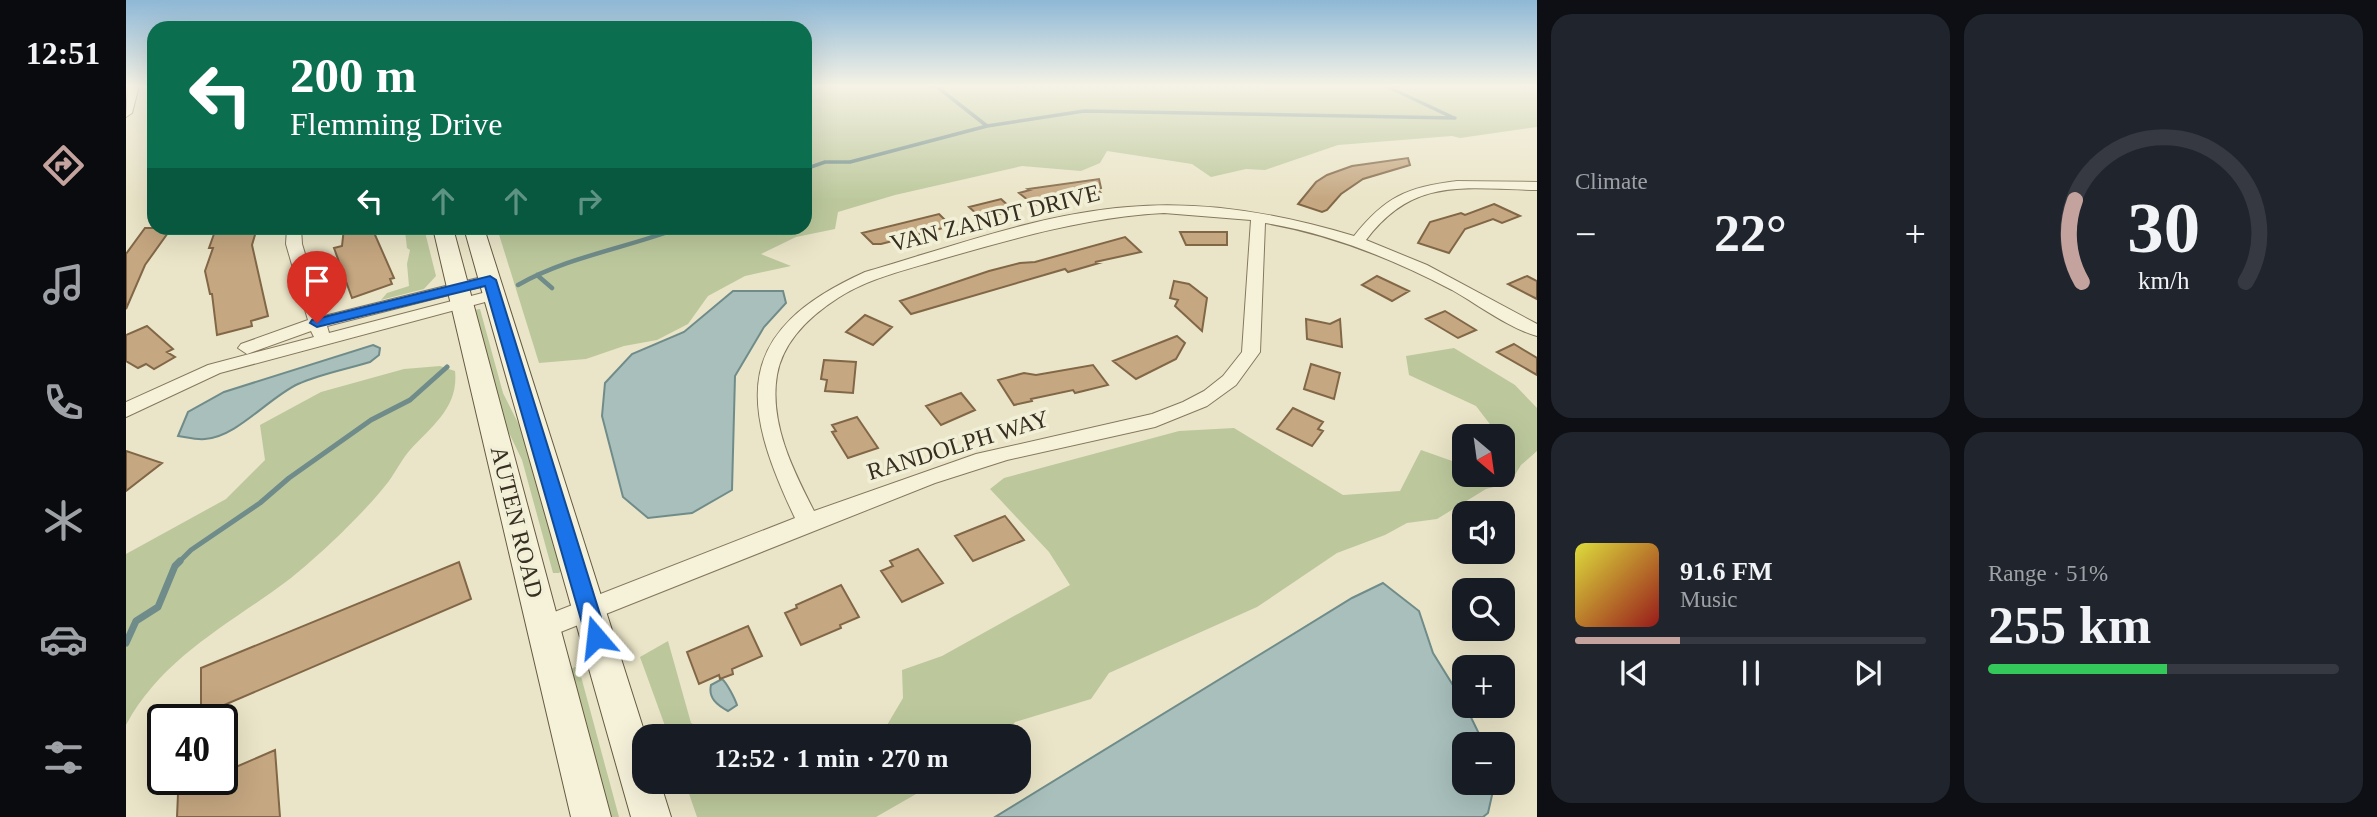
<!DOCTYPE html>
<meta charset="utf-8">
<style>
:root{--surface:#171b24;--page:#20242c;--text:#f1f3f6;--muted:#9ea1a6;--line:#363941;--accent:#c4a39f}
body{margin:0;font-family:"Times New Roman",serif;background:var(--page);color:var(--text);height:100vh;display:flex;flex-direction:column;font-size:26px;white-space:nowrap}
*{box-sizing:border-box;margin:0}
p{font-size:23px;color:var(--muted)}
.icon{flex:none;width:38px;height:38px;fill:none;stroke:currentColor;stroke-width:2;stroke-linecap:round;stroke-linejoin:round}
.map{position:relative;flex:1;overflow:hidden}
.sheet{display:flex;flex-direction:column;gap:14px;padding:14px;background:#0d0f14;width:840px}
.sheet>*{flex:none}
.banner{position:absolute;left:21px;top:21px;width:665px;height:214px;border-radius:21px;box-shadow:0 7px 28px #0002;background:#0b6e4f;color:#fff;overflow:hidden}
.needle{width:46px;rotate:151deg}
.controls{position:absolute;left:1326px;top:424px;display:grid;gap:14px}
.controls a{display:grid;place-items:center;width:63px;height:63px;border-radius:14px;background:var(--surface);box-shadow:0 7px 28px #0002;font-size:35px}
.speed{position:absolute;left:21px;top:704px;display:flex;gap:14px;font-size:35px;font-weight:700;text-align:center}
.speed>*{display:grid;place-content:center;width:91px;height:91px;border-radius:50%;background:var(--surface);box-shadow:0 7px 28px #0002;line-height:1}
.speed .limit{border:4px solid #111;border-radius:10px;background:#fff;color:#111}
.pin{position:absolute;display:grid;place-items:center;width:60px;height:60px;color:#fff;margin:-72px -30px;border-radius:50% 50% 50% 0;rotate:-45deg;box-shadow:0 0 7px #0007}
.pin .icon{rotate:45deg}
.me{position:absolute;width:77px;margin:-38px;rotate:343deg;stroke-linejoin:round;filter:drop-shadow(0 0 5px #0008)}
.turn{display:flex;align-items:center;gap:24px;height:147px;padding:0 28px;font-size:32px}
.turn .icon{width:91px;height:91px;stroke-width:2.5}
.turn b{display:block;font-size:49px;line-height:60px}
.lanes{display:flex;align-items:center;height:66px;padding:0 28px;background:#0003;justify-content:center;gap:35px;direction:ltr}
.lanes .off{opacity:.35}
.big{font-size:52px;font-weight:800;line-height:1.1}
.sheet .card{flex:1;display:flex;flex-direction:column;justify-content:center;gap:10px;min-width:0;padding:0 24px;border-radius:21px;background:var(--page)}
.sheet .dial{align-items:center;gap:0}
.dial svg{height:182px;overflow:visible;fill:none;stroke:var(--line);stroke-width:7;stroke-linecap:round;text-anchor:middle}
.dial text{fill:var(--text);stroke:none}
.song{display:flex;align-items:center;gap:21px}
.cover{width:84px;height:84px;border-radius:10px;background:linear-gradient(135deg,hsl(60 70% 55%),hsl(0 70% 35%))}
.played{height:7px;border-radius:4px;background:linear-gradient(90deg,var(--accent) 30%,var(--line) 30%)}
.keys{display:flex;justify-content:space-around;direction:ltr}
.heat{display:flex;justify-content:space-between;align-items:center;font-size:38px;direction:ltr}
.charge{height:10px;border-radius:5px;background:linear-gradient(90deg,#34c759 51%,var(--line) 0)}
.sheet .tiles{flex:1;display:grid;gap:14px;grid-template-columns:repeat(2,1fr)}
.trip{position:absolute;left:506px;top:724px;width:399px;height:70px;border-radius:21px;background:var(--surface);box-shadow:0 7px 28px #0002;font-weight:800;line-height:70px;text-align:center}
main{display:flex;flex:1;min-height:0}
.tab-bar{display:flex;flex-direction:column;width:126px;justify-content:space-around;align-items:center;background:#090b0e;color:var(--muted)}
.tab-bar .icon{width:49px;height:49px}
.tab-bar .selected{color:var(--accent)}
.tab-bar b{font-size:32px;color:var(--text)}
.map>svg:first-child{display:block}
.green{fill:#bcc89c}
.water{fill:#a8bfbb;stroke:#708c8a;stroke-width:2}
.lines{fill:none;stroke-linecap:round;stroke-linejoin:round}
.stream-far3{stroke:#708c8a;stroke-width:3.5}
.stream-far2{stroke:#708c8a;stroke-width:4.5}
.stream-far1{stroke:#708c8a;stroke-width:5}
.stream{stroke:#708c8a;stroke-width:7}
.building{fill:#c5a781;stroke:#826747;stroke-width:2}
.street-casing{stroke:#85785e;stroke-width:2}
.secondary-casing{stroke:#675a42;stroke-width:2}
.street{fill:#f6f2da;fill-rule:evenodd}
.secondary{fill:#f6f2da;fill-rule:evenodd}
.route{fill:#1a73e8;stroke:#114b97;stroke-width:2}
.labels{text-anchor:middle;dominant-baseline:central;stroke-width:7;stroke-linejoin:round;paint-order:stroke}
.street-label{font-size:24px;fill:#362e21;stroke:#f2efd7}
</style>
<main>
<nav class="tab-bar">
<b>12:51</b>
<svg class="icon selected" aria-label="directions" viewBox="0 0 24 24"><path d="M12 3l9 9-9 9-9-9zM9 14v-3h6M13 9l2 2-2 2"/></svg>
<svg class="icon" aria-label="music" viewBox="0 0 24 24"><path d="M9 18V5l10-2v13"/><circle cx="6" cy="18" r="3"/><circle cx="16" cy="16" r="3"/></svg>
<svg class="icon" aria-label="phone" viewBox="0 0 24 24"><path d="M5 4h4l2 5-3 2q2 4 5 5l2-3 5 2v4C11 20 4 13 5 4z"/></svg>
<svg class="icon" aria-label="climate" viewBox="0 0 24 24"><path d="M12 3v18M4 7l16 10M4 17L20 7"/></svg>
<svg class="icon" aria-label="car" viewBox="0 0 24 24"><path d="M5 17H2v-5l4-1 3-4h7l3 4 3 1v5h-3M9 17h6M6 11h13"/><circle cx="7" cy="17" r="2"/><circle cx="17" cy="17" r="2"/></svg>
<svg class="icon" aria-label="filters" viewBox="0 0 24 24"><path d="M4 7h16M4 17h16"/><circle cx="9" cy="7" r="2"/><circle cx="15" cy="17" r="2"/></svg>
</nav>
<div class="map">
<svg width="1411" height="817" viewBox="0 0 1411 817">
<rect width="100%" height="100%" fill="#eae5c8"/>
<!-- green -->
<path class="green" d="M679 86H1411V127L1334 138 1326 136 1212 145 1139 170 1120 169 1085 177 1066 164 981 151 974 163 955 171 896 166 769 195 712 212 709 229 670 237 635 254 665 266 619 276 582 296 562 324 531 340 498 346 460 359 413 363 371 228H679Z
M274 228H298L310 276 298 289 255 300 261 293 283 286 281 264 284 250 281 248 279 231Z
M354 309 377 393 399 437 436 570 433 573H427L396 460 372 410 348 310Z
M1328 348 1389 385 1411 408V451L1395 465 1384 483 1360 489 1311 519 1281 523 1259 535 1211 553 1131 607 983 673 965 699 889 722 878 737H754L777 698 776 670 816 656 944 585 923 552 864 489 878 478 1053 431 1108 428 1217 495 1274 491 1295 450 1329 462 1339 457V474H1377V436H1373L1350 406 1283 375 1280 356Z
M314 366 329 371C333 407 306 426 284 450 276 459 270 471 263 481 240 511 195 554 165 578 106 623 37 656 0 725V554L100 499 139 460 134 425 195 392 278 369Z
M542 641 565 723 594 737H543L514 657Z
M449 667 453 669 493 817H481L445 669Z
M559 782H811L750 817H571Z"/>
<!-- water -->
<path class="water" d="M607 291H657L660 303 638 327 609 376 606 490 566 513 522 518 497 497 476 416 479 383 506 354 558 332Z
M247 345 254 348 253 355 244 362C221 369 194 374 172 384 142 398 111 437 79 439 70 440 60 437 52 436L62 412 98 392Z
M1257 583 1293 611 1307 653 1338 703 1358 744H1339V782H1369L1362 813 1357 817H869L1226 598Z
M596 679C601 683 609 699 611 705L602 711C591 705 582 698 585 685Z"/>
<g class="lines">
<!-- stream-far3 -->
<path class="stream-far3" d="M810 86 861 126
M1260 86 1326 117
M679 169 699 162H724L861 126 958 111 1329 118"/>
<!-- stream-far2 -->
<path class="stream-far2" d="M411 275 426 288
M392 285C441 257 500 248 553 228"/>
<!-- stream-far1 -->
<path class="stream-far1" d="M52 563 65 550 134 503 163 478 245 420 284 400 321 367"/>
<!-- stream -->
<path class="stream" d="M0 643 10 621 32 607 49 566 54 561"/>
</g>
<!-- building -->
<path class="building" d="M1282 158 1284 165 1237 179 1215 194 1201 210 1196 212 1172 204 1190 182 1201 175 1226 166Z
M973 179 975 188 971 189 974 192 949 195 908 205 893 193 904 190 902 189Z
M875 199 888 211 855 218 843 207Z
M1368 204 1394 216 1376 223 1367 219 1339 229 1323 253 1292 243 1304 222 1335 213 1339 215Z
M813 214 825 226 755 244H747L736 233Z
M19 228H42L39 231 44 230 19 265 0 309V254Z
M117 228 116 231 131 228 126 245 142 316 125 321 126 326 91 335 86 294H84L79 271 87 248H83L88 234Z
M218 228H246L268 278 264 279 266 284 226 298 208 248 216 246Z
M1054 232H1101V245H1060Z
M999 237 1015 252 969 262 973 263 942 272 939 269 785 314 774 301 863 271 894 263 909 262Z
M1251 276 1283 291 1266 301 1236 285Z
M1401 276 1411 281V299L1382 284Z
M1048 281 1063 284 1081 298 1076 331 1049 306 1052 300 1044 298Z
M1319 311 1350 330 1332 338 1300 319Z
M739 315 766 327 747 345 720 332Z
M1180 319 1204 324 1214 319 1216 347 1181 339Z
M21 326 47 349 41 352 49 357 28 369 20 364 12 368 0 361V335Z
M1051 336 1059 343 1050 359 1010 379 987 361Z
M1388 344 1411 358V375L1371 352Z
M698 360 730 362 727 393 699 391 701 380 695 379Z
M1185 364 1214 373 1208 399 1178 389Z
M967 365 982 385 949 393 947 390 905 399 906 401 888 405 872 380 898 373 910 375Z
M835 393 849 410 815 425 800 406Z
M1167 408 1197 422 1192 429 1197 431 1186 446 1151 429Z
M731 417 752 448 722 458 706 432 710 431 706 425Z
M0 451 36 463 0 491Z
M879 516 898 540 847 561 829 536Z
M792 549 817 583 776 602 755 571 767 566 764 561Z
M333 562 345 599 75 715V668Z
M715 585 733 617 714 625 715 628 675 645 659 613 671 608 670 605Z
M622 626 636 656 606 669 607 674 594 679 593 675 573 684 561 652Z
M149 750 154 817H51L52 794 84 779H96V773Z"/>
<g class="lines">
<!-- street casing -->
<g class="street-casing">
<path id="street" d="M2 86H13L6 113 0 117Z
M1331 181 1411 182V190C1339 189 1288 176 1240 240L1301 265 1411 324V336C1384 329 1351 304 1326 290 1267 259 1205 234 1139 223L1134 352 1110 385 1081 406 1029 427 881 460 809 483 417 639 408 636 405 628 408 620 669 518C613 401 608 331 739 272 825 247 913 214 1002 207 1079 200 1155 214 1228 236 1259 197 1281 187 1331 181ZM1038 213 1125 220 1116 352 1097 376 1078 391 1057 402 1026 414 850 454 688 511C667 470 643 423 651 375 657 341 684 316 712 298 743 278 780 270 816 259 889 238 962 217 1038 213Z
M161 228H175L176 244 198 316 364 275 372 280 370 283 201 326 203 333 368 290 376 295 374 298 94 373 0 417V402L82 365 188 337 185 331 121 354 112 348 115 344 182 320 160 244Z"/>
</g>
<!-- secondary casing -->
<g class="secondary-casing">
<path id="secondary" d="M307 228H327L485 817H445Z
M338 228H358L520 737 518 782H534L545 817H505Z"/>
</g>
<!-- street -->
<use href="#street" class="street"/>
<!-- secondary -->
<use href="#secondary" class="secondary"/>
</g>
<!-- sky -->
<linearGradient id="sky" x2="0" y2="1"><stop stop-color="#8eb8d6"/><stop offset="0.43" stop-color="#f6f3e6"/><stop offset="1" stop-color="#f6f3e6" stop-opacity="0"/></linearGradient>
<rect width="1411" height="200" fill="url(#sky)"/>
<!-- route -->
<path class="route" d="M364 276 370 280 481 637 478 644 470 647 463 644 460 637 359 286 191 327 184 323 186 320Z"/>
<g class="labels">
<!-- street labels -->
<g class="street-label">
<text transform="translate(869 218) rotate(-14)">VAN ZANDT DRIVE</text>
<text transform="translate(832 445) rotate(-17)">RANDOLPH WAY</text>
<text transform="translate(391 522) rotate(76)">AUTEN ROAD</text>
</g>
</g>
</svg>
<div class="controls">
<a><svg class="needle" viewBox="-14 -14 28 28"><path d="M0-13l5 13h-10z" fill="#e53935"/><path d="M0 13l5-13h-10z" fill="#9ea1a6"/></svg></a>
<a><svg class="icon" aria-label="sound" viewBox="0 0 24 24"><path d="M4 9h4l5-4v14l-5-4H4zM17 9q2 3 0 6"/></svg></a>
<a><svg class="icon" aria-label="search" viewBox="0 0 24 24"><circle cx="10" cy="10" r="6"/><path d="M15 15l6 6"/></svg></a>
<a>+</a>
<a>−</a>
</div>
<div class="speed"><div class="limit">40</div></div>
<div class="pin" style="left:191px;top:323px;background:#d93025"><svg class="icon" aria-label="arrive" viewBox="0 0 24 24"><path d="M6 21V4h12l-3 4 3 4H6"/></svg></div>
<svg class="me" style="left:470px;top:637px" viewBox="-20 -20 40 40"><path d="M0-17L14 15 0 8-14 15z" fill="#1a73e8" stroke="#fff" stroke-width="4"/></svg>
<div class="trip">12:52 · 1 min · 270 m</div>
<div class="banner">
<div class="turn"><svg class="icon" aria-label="left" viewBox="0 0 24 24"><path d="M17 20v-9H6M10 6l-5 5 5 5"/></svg><div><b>200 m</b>Flemming Drive</div></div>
<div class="lanes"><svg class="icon" aria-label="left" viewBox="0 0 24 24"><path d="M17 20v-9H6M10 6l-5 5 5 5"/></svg><svg class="icon off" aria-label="ahead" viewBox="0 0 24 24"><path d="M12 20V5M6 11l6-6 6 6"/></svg><svg class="icon off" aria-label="ahead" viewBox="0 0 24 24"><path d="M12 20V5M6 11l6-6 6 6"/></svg><svg class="icon off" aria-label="right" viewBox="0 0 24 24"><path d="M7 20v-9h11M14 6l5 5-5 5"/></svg></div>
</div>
</div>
<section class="sheet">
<div class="tiles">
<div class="card"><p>Climate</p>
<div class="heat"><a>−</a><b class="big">22°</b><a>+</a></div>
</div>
<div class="card dial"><svg viewBox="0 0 100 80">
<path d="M14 69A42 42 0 1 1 86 69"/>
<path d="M14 69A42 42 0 0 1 11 33" stroke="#c4a39f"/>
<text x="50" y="56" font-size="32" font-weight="700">30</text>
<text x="50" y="72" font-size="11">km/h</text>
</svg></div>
<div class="card">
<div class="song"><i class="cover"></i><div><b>91.6 FM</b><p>Music</p></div></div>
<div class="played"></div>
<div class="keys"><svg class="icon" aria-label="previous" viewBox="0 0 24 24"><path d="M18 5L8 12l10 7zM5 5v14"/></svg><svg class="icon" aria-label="pause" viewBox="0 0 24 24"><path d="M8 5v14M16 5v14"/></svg><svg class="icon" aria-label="next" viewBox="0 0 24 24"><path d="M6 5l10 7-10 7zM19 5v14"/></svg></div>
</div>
<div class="card"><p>Range · 51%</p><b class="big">255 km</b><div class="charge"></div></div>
</div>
</section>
</main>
